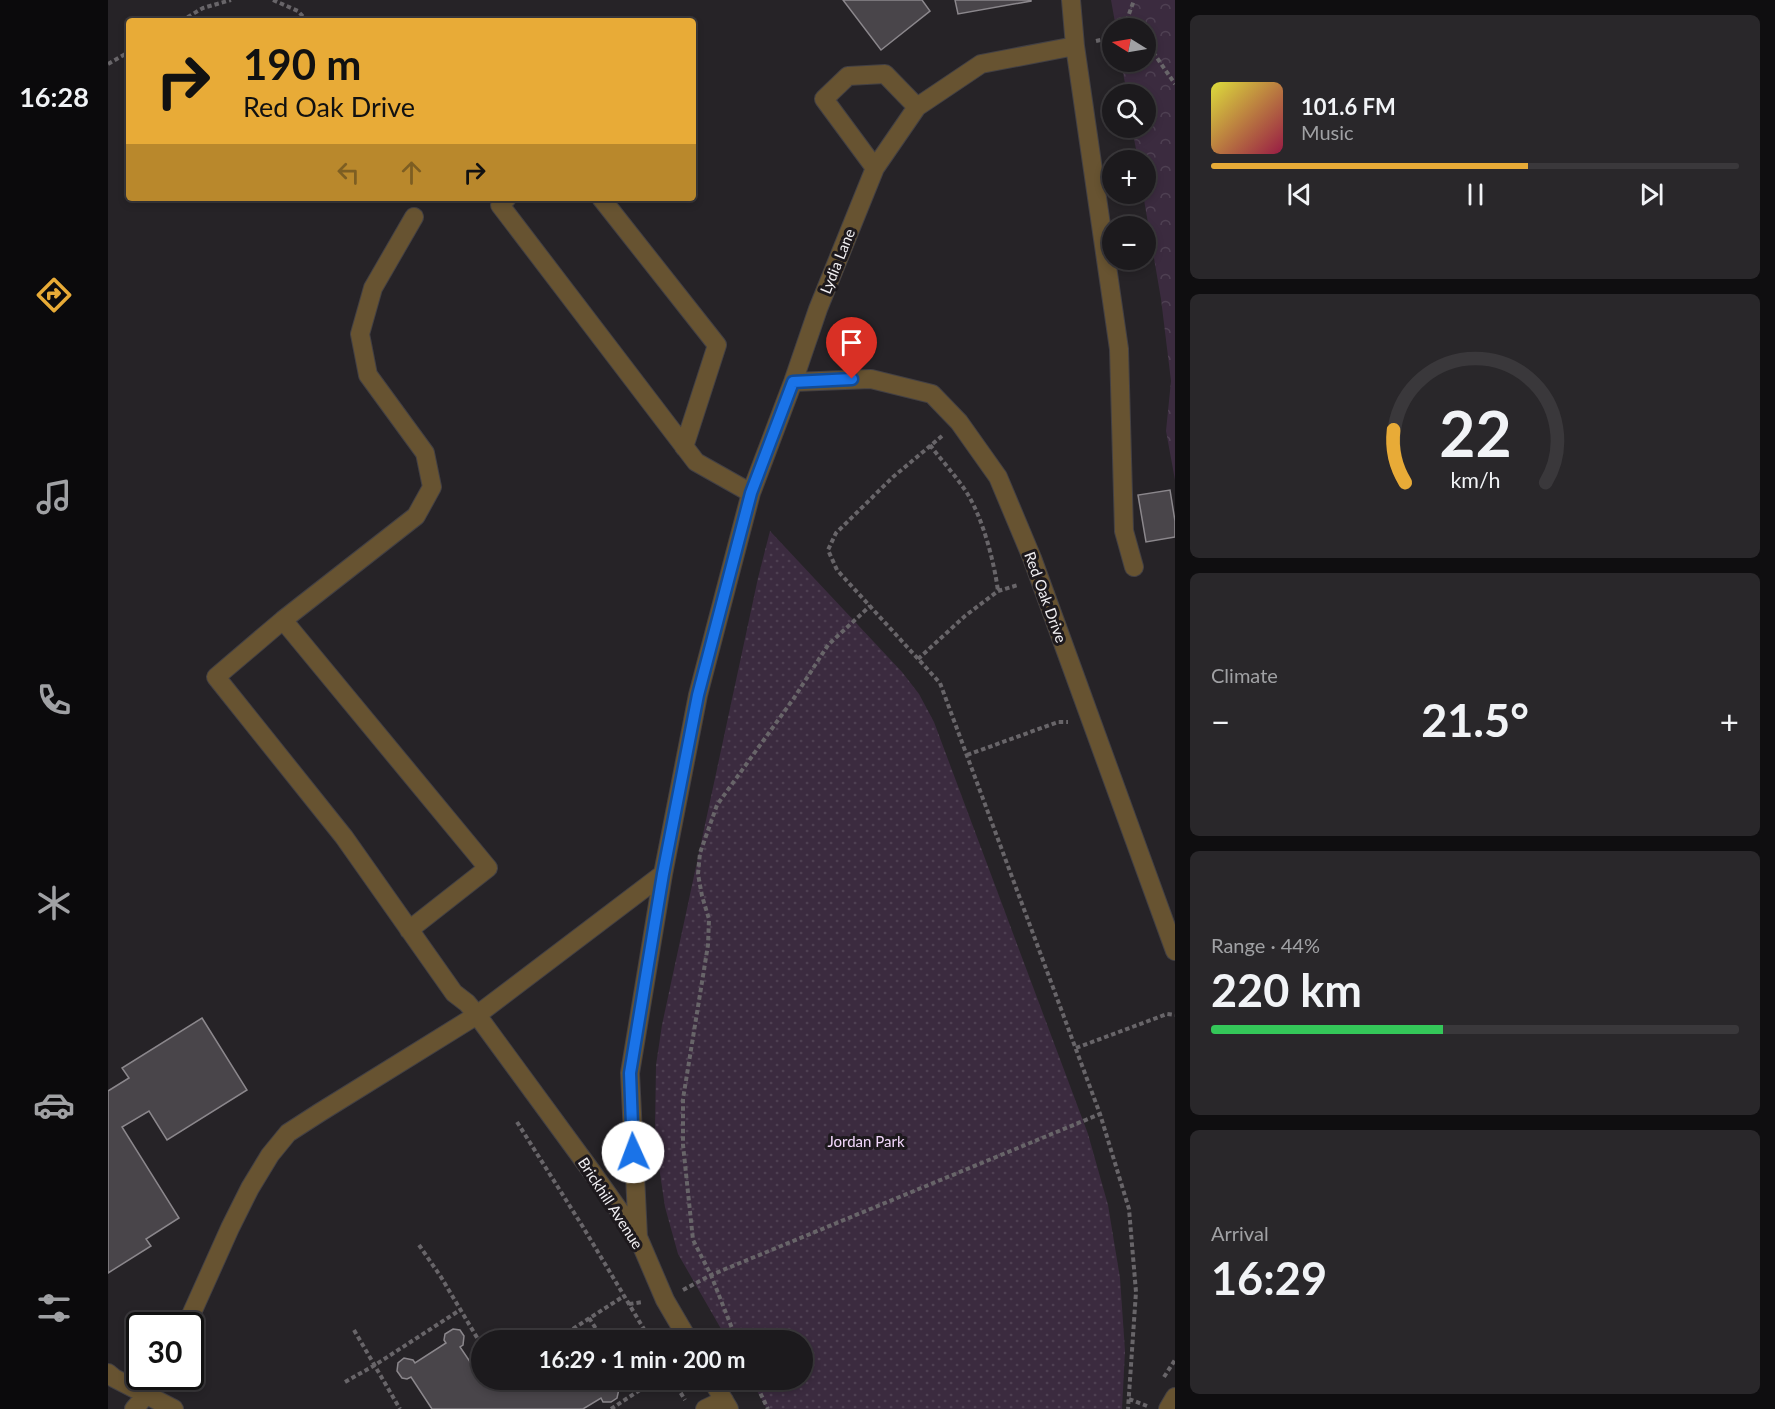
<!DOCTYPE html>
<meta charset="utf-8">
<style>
:root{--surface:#1c1a1d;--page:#29272a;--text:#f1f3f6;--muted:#a0a1a4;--line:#3a383b;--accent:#e8ab37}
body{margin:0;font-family:Lato,sans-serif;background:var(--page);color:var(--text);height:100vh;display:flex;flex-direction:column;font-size:22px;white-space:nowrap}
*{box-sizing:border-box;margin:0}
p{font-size:20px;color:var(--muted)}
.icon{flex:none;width:33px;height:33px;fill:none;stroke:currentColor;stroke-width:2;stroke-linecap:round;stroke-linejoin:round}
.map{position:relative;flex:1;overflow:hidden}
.drawer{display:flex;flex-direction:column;gap:15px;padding:15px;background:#0f0e10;width:600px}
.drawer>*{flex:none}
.top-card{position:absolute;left:18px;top:18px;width:570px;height:183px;border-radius:6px;box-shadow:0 3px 9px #0003,0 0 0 2px var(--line);background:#e8ab37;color:#111;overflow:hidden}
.needle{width:39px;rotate:281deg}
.buttons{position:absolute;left:994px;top:18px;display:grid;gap:12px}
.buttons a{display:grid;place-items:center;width:54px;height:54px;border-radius:50%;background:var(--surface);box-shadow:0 3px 9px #0003,0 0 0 2px var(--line);font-size:30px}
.speed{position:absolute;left:18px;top:1312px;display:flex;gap:12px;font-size:30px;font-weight:700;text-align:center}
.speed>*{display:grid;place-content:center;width:78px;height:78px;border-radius:50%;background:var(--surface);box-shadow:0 3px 9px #0003,0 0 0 2px var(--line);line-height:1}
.speed .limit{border:3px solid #111;border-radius:9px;background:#fff;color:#111}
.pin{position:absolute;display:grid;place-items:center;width:51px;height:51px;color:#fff;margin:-62px -26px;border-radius:50% 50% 50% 0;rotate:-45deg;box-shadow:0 0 6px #0007}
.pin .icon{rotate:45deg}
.me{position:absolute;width:66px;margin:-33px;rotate:358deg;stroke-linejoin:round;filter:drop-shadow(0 0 4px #0008)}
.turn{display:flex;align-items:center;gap:21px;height:126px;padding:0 18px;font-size:27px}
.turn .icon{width:78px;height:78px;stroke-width:2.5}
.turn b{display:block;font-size:42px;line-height:51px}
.lanes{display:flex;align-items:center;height:57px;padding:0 18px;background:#0003;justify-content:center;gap:30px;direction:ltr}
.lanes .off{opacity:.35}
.big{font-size:45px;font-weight:700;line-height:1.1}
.drawer .tile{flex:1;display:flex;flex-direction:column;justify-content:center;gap:9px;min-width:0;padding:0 21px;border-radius:9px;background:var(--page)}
.drawer .dial{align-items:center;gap:0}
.dial svg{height:156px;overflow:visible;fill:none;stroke:var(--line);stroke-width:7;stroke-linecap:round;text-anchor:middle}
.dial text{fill:var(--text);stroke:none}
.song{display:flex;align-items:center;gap:18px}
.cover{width:72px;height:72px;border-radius:9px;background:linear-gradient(135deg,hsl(60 70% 55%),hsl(340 70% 35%))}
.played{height:6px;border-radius:3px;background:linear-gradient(90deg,var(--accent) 60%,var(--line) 60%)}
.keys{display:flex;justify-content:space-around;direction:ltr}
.heat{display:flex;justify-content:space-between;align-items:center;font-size:33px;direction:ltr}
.charge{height:9px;border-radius:4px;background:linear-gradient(90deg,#34c759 44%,var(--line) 0)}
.trip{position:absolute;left:363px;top:1330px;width:342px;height:60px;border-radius:30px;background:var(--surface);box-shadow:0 3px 9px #0003,0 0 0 2px var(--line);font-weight:700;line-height:60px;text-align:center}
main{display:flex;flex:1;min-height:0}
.menu{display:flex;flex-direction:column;width:108px;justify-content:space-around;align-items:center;background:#0b0a0c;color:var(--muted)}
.menu .icon{width:42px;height:42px}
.menu .active{color:var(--accent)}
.menu b{font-size:27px;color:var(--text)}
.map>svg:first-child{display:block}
.grass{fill:url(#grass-dots)}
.forest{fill:url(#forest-crowns)}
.building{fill:#49454a;stroke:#8b878c;stroke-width:1.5}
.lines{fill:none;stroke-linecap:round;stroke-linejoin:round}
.minor-casing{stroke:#434044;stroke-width:20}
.path{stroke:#686569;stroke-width:4;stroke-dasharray:4.5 3;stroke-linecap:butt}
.minor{stroke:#675331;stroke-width:18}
.route-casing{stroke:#114b97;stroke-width:15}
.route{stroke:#1a73e8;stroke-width:10}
.labels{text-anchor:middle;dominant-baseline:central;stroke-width:6;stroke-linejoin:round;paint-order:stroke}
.street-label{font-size:15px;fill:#f2f0f3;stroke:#1d191d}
.park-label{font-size:15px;fill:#f3d8fc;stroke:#1d191d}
</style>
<main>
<nav class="menu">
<b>16:28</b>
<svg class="icon active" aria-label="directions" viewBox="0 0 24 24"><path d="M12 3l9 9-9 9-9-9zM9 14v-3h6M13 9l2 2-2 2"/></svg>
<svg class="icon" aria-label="music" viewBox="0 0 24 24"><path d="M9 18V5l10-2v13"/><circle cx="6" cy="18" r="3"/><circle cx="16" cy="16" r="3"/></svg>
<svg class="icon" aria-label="phone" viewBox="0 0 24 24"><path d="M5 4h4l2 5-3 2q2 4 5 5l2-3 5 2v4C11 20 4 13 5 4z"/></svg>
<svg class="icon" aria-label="climate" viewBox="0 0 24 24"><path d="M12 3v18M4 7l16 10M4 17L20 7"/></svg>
<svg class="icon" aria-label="car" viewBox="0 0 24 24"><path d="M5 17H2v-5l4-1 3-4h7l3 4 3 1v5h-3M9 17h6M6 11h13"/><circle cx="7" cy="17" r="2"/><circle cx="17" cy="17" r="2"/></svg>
<svg class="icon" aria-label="filters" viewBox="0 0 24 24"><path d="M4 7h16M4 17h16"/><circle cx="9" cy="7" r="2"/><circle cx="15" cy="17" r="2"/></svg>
</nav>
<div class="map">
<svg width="1067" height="1409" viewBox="0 0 1067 1409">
<defs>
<pattern id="grass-dots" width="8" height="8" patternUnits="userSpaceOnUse" patternTransform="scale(1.5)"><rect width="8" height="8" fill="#3b2b3f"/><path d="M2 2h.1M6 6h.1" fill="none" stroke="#4e4052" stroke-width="1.8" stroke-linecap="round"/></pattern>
<pattern id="forest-crowns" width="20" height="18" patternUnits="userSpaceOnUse" patternTransform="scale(1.5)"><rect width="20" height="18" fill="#3b2b3f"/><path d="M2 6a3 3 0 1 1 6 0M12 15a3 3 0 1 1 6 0" fill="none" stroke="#4e4052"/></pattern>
</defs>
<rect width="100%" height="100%" fill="#262327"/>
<!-- grass -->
<path class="grass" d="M662 531 794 672 811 694 826 722 980 1134 1000 1205 1012 1278 1017 1351 1014 1409H659L643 1380H694V1341H620L570 1254 557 1207 550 1160 547 1129 548 1065 554 1025 650 578Z"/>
<!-- forest -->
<path class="forest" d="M1003 0H1067V480L1058 431 1063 381 1053 299 1035 194H1038V160H1030L1024 128H1038V94H1019L1013 62H1038V28H1008Z"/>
<!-- building -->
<path class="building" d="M735 0H814L822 11 773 50Z
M847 0H923V1L850 14Z
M1062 490 1067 521V537L1038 542 1030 495Z
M94 1018 139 1090 59 1140 41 1111 14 1127 71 1218 38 1239 43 1246 0 1273V1091L21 1078 14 1068Z
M345 1329 352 1330 356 1336 355 1345 352 1347 377 1384 399 1389 412 1380H493L495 1383 499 1382 507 1385 511 1389 509 1398 503 1402H495L493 1398 475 1409H324L303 1377 299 1379 294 1378 289 1371 290 1363 296 1358 305 1360 307 1363 338 1343 336 1340 337 1334Z
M470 1334 477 1335 480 1341H461L462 1339Z"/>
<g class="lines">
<!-- minor casing -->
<g class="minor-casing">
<path id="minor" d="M967 46 1011 349 1016 531 1026 567
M767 168 716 99 740 76 777 74 809 107
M399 198 392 205 588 462 643 493
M493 198 609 345 576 447
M685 382 763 379 824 394 851 422 890 477 924 558 1067 951
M175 620 308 516 324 487 317 453 260 375 252 334 265 288 306 217
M301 930 380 868 175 620 108 677 236 837 346 993 359 1003 369 1015 484 1172 530 1237 557 1300 581 1341
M530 1237 522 1073 555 874 590 695 643 493 685 382 710 309 767 168 809 107 873 64 967 46 963 0
M78 1326 122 1228 142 1188 162 1155 180 1133 211 1113 369 1015 555 874
M0 1373 6 1378 66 1409
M604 1380 621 1409
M26 1409 38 1395 49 1377
M597 1409 616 1400
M1060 1409 1067 1397"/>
</g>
<!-- path -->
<path class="path" d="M165 0 190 11 199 21
M73 21 95 8 123 0
M1016 28 1026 0
M988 41 1005 37
M1038 49 1047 55 1067 84
M0 64 21 52
M834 436 785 477 728 533 720 550 729 570 832 683 992 1114 1021 1209 1028 1292 1020 1409
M822 445C834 461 848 476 859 493 875 519 886 561 890 591
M810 659 857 616 890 591 910 585
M859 755 950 722H960
M968 1048 1059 1014 1067 1015
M409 1122 475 1227 543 1341
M311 1245 333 1277 374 1346
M575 1290 603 1275 992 1114
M521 1304 535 1302
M481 1318 496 1341
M246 1330 292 1409
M446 1341 516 1296
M629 1341 603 1275 585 1240 575 1145V1099L600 945 601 919 594 896 590 874 592 853 609 805 686 698 720 645 762 606
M1056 1377 1067 1360
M521 1380 529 1392
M565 1380 577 1400
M646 1380 660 1409
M237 1382 267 1365 352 1310
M1021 1399 1039 1406
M503 1409 547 1380"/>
<!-- minor -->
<use href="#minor" class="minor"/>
</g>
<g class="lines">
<!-- route casing -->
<g class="route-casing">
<path id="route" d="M525 1152 522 1073 555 874 590 695 643 493 685 382 744 379"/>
</g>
<!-- route -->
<use href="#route" class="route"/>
</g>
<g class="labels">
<!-- street labels -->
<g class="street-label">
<text transform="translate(729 261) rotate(-68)">Lydia Lane</text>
<text transform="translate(938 597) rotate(70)">Red Oak Drive</text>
<text transform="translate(503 1203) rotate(57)">Brickhill Avenue</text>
</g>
<!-- park labels -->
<g class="park-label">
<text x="758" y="1141">Jordan Park</text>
</g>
</g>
</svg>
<div class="buttons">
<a><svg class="needle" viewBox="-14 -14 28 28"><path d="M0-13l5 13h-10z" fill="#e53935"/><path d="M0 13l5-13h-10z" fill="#a0a1a4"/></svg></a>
<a><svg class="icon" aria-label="search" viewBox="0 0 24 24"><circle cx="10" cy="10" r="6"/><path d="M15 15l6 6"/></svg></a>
<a>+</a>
<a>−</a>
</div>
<div class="speed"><div class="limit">30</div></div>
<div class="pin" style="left:744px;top:379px;background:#d93025"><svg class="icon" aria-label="arrive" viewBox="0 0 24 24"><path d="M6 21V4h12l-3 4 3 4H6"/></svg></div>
<svg class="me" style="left:525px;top:1152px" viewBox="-20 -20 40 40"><circle r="19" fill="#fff"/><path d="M0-13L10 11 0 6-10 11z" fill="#1a73e8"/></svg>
<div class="trip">16:29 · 1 min · 200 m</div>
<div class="top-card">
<div class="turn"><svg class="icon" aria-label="right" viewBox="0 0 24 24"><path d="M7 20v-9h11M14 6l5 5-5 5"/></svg><div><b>190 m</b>Red Oak Drive</div></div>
<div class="lanes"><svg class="icon off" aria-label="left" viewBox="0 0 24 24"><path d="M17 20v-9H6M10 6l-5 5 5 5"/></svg><svg class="icon off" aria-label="ahead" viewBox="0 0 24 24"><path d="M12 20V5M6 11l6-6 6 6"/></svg><svg class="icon" aria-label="right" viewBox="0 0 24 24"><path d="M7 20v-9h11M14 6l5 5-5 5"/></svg></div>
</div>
</div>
<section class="drawer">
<div class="tile">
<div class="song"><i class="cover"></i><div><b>101.6 FM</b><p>Music</p></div></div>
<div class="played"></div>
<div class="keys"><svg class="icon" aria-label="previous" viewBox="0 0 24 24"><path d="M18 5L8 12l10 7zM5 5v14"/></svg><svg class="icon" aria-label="pause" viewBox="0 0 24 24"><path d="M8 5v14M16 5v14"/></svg><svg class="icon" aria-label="next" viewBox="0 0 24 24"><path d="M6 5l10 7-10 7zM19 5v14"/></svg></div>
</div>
<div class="tile dial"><svg viewBox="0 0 100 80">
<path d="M14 69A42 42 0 1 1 86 69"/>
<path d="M14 69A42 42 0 0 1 8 42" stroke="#e8ab37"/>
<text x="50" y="56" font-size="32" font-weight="700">22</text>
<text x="50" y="72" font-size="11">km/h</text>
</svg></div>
<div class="tile"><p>Climate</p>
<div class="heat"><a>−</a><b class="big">21.5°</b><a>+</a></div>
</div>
<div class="tile"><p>Range · 44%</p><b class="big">220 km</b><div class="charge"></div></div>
<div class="tile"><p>Arrival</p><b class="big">16:29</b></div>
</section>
</main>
